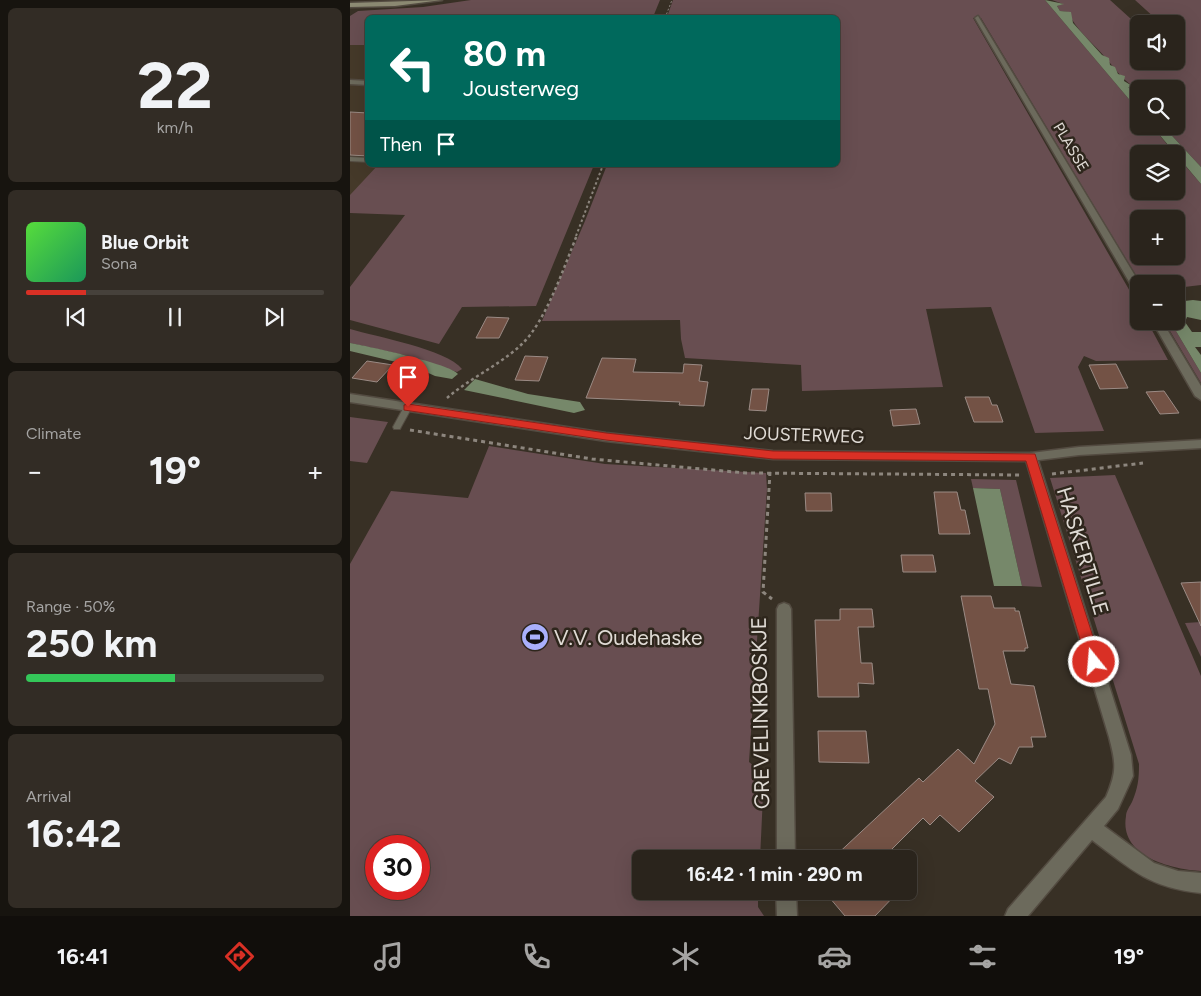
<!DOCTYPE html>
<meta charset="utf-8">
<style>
:root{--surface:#2a241c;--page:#322c25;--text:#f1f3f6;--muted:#a5a4a3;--line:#46413b;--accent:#d93025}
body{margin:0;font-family:Figtree,sans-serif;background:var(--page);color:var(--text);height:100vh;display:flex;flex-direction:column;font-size:19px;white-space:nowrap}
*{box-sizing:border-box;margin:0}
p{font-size:16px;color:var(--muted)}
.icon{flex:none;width:28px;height:28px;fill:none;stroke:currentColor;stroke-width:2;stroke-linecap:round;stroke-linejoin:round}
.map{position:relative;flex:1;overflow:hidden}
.sheet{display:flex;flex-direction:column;gap:8px;padding:8px;background:#17140f;width:350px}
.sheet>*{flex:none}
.top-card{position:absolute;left:15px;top:15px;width:475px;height:152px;border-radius:8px;box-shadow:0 5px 20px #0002,0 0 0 1px var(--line);background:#00695c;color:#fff;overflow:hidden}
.fabs{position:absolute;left:780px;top:15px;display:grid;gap:10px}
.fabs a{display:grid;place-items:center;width:55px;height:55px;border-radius:8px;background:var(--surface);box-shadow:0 5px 20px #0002,0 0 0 1px var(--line);font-size:25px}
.speed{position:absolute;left:15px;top:835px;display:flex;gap:10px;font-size:25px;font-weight:700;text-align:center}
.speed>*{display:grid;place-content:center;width:65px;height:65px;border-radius:50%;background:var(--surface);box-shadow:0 5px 20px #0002,0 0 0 1px var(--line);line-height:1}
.speed .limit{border:8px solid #d22;background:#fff;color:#111}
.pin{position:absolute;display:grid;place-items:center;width:42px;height:42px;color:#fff;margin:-51px -21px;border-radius:50% 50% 50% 0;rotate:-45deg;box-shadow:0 0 5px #0007}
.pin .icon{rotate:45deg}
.me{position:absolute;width:55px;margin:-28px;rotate:343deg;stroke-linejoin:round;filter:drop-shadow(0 0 4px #0008)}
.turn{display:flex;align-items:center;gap:18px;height:105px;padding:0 15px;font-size:22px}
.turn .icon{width:65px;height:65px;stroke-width:2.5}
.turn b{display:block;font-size:35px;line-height:42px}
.then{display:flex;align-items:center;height:48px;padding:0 15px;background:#0003;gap:10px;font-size:19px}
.big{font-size:38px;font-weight:700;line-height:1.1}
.sheet .tile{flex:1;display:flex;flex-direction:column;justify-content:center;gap:8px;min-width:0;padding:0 18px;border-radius:8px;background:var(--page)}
.sheet .dial{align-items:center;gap:0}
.dial b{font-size:65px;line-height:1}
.song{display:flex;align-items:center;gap:15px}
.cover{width:60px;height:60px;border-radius:8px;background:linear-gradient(135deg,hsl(110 70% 55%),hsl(150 70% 35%))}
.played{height:5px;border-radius:2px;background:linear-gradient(90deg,var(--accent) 20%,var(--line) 20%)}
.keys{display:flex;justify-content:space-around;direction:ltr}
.heat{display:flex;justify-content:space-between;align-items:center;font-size:28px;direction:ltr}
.charge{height:8px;border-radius:4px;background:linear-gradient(90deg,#34c759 50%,var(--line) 0)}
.trip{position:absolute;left:282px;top:850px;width:285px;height:50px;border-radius:8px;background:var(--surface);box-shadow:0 5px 20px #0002,0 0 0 1px var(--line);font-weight:700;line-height:50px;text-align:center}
.menu{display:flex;height:80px;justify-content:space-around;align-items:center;background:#110e0b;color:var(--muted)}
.menu .icon{width:35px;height:35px}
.menu .selected{color:var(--accent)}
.menu b{font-size:22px;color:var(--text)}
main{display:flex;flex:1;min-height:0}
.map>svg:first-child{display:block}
.built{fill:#453929}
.green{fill:#684e51;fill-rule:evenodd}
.water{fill:#76886a}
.building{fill:#735245;stroke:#9b8b85}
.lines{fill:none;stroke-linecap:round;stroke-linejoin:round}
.service-casing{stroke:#534b41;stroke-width:2}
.minor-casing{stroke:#534b41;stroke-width:3}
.tertiary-casing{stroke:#534b41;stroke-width:3}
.secondary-casing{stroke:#534b41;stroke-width:3}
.path-far3{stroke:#8d867e;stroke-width:1;stroke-dasharray:2 2;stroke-linecap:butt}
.path-far2{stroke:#8d867e;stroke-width:2;stroke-dasharray:2.5 2.5;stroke-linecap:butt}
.path-far1{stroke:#8d867e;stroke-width:2.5;stroke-dasharray:3 3;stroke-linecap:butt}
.path{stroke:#8d867e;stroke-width:3;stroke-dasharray:4 4;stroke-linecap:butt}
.service{fill:#6c6a5c;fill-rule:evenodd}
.minor{fill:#6c6a5c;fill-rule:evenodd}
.tertiary{fill:#6c6a5c;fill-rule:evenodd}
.secondary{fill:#8c8a73;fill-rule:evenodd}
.route{fill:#d93025;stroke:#8d1f18}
.labels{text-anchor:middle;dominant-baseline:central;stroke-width:5;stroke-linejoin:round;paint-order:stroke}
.far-street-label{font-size:15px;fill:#e0dbd5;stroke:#2e261c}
.street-label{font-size:18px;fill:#e0dbd5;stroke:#2e261c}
.near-street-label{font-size:21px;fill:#e0dbd5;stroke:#2e261c}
.near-poi-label{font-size:21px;fill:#e0dbd5;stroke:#2e261c;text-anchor:start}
</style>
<main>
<section class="sheet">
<div class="tile dial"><b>22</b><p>km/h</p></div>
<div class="tile">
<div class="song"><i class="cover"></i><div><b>Blue Orbit</b><p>Sona</p></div></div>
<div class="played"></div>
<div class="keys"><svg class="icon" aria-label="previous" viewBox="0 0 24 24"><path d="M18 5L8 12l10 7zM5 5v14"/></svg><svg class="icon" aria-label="pause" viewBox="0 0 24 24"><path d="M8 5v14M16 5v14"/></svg><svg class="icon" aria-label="next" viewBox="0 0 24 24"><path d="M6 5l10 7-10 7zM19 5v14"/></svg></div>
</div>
<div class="tile"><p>Climate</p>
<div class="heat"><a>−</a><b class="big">19°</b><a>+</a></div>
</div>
<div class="tile"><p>Range · 50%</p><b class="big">250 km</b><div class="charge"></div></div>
<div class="tile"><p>Arrival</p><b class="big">16:42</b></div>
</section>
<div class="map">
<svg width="851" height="916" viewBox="0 0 851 916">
<rect width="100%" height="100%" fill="#383025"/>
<!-- built -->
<path class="built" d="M0 43 17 44 18 165H43L0 210Z"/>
<!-- green -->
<path class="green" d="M121 0H310L303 17 18 18 17 45H0V16L8 11 73 7Z
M323 0H695L789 111V126H802L825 154H789V191H826V155L851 184V285L826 288V284H791L631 18H623L789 307V321H797L818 360 746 361 734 356 728 367 754 431 685 433 641 307 576 309 593 387 452 391 451 365 335 358 331 339 330 320 192 321 235 221 257 165H488V18L317 17ZM789 219H826V256H789Z
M702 0H760L781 19H806L785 0H851V167L813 126H826V89L789 90C774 82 766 70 755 57 742 42 726 30 718 12L710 11 707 6 713 4ZM789 24H826V61H789Z
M28 165H244L186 306 112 307 89 344 0 320V287L55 215 0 213V195Z
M814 321H820L851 373V383Z
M0 329C27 337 96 349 112 369L107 372 54 355 0 343Z
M0 417 38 422 17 463 0 461Z
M139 446 255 464 416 473 417 489 399 762 414 774 410 859H291V891H408V907L414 916H0V564L41 491 118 498ZM26 846H69V889H26Z
M765 475 851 676V871C822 869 769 857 776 816 776 811 780 806 782 802 788 788 789 779 789 764L700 478Z
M621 479 666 480 692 587 672 586 650 489 623 488Z
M851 622V657L835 623Z"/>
<!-- water -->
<path class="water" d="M695 0 714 4 707 6 710 11 721 12 723 23 752 55 759 58 760 65 765 67 768 74 775 76 774 81 789 90V94L778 87 789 100V111Z
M802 126H813L851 167V184Z
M843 300 851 301V320L837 317 835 322 842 332H851V347H845L851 355V373L820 321H826V302Z
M0 343C17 346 101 364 108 374L102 379 85 376 63 366 0 351Z
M125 379 178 394 230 402 235 410 224 413 114 390Z
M623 488 650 489 672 586H644Z"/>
<!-- building -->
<path class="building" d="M0 112 18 113V156L0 155Z
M137 317 159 318 149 338H126Z
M175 356 198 357 189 381 165 380Z
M252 358 286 359 283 372 333 373 334 364 352 365 349 381 358 382 354 406 329 405 330 402 236 398Z
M17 361 43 365 27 382 2 378Z
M766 364 778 388 750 389 739 365Z
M402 389H419L416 411 399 410Z
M814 391 829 413 810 414 796 392Z
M615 397H639L642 405H647L653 422H624Z
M566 409 570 424 543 426 540 410Z
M584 492H607L611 510H615L620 534H589Z
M455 493H481L482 511H456Z
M551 555H583L586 572H553Z
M851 582V626L831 583Z
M611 596H641L644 608H665V611H669L678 648H675V651H653L661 684 684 686 696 737H681L683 747H669L661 764 649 758 625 781 644 797 609 832 590 815 580 825 573 818 540 851 547 859H482L569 778 573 782 608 749 624 764 645 724 638 689H629Z
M490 609H522L524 627H508L511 663H522L524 684 508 683 509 697H468L465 620H490Z
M468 731H516L519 763 469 762Z
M474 891H549L525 916H495Z"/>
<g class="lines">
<!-- service casing -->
<g class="service-casing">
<path id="service" d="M0 157 18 158V162L0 161Z
M58 404 62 407 51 427 50 429H44L43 427 55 405Z"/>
</g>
<!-- minor casing -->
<g class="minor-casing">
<path id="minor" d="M628 16 790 284 789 293 784 290 625 18Z
M0 80 18 81V85L0 84Z
M802 321H812L851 386V400L845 396Z
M681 453 687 457 781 755 783 776 768 809 754 826 804 863 828 871 851 873V893C800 888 782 870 742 840L678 916H655L658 909 756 797C767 771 766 764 759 737L675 457Z
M434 603 439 605 441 609 445 859H427V609L429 605Z
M426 891H446L447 916H427Z"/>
</g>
<!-- tertiary casing -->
<g class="tertiary-casing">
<path id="tertiary" d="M0 394 256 433 423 451 681 453 729 447 851 440V448L729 455 681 461 423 459 256 441 0 402Z"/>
</g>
<!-- secondary casing -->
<g class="secondary-casing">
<path id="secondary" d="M92 0 45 6 0 7V3Z"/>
</g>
<!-- path-far3 -->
<path class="path-far3" d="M315 18 322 0"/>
<!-- path-far2 -->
<path class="path-far2" d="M226 236 253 165"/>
<!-- path-far1 -->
<path class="path-far1" d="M97 398C120 378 150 365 172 344 196 321 214 267 227 235"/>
<!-- path -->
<path class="path" d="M60 430 242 459 396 473 671 475
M420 472 413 592 422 599
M702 474 793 463"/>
<!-- service -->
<use href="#service" class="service"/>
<!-- minor -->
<use href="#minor" class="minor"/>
<!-- tertiary -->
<use href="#tertiary" class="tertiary"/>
<!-- secondary -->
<use href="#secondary" class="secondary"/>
</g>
<!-- route -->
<path class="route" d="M58 404 256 433 423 451 685 454 751 662 749 667 744 668 739 667 737 662 676 461 423 459 256 440 54 410V405Z"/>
<!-- icons -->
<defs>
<g id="stadium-disc" transform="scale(1.4375)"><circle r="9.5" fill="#a9b0fc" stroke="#2e261c"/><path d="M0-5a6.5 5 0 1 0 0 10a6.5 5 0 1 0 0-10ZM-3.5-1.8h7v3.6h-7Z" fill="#111"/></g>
</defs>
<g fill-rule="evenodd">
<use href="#stadium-disc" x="185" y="637"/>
</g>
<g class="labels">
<!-- far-street labels -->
<g class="far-street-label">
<text transform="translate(721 147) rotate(59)">PLASSE</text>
</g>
<!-- street labels -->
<g class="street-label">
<text transform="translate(454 435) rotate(2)">JOUSTERWEG</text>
</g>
<!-- near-street labels -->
<g class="near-street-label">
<text transform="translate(733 551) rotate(73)">HASKERTILLE</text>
<text transform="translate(410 713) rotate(-91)">GREVELINKBOSKJE</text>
</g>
<!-- near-poi labels -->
<g class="near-poi-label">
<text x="204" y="637">V.V. Oudehaske</text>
</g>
</g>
</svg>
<div class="fabs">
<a><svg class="icon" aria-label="sound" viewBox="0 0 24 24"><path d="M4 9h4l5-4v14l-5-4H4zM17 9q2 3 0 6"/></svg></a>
<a><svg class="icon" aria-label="search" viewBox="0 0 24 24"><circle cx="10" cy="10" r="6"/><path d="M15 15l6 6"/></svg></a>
<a><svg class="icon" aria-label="layers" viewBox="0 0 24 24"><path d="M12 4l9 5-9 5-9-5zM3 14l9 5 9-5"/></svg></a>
<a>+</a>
<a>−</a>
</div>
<div class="speed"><div class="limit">30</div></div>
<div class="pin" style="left:58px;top:407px;background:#d93025"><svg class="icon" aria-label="arrive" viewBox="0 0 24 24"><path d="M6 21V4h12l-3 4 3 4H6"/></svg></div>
<svg class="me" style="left:744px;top:662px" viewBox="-20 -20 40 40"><circle r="17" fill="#d93025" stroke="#fff" stroke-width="3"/><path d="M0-11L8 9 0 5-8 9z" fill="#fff"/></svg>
<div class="trip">16:42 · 1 min · 290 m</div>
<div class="top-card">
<div class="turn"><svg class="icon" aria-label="left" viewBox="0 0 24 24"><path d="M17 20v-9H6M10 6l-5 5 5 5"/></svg><div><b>80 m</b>Jousterweg</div></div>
<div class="then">Then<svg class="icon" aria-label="arrive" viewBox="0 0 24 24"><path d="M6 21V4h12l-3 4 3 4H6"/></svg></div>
</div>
</div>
</main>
<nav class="menu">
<b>16:41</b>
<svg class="icon selected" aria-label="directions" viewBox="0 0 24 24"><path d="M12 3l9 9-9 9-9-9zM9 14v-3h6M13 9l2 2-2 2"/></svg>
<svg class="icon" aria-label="music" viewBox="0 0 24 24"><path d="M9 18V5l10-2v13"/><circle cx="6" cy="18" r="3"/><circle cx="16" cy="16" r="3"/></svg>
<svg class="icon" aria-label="phone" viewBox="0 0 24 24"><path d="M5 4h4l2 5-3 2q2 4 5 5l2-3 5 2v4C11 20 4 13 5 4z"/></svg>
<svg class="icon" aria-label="climate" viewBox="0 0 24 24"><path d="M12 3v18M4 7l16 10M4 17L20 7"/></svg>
<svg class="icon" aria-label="car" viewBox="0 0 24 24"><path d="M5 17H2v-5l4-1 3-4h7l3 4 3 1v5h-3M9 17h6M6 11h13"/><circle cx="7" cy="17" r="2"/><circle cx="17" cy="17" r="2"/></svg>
<svg class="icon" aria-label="filters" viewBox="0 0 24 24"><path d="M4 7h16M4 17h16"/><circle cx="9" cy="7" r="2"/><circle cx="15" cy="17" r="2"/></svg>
<b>19°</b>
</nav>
